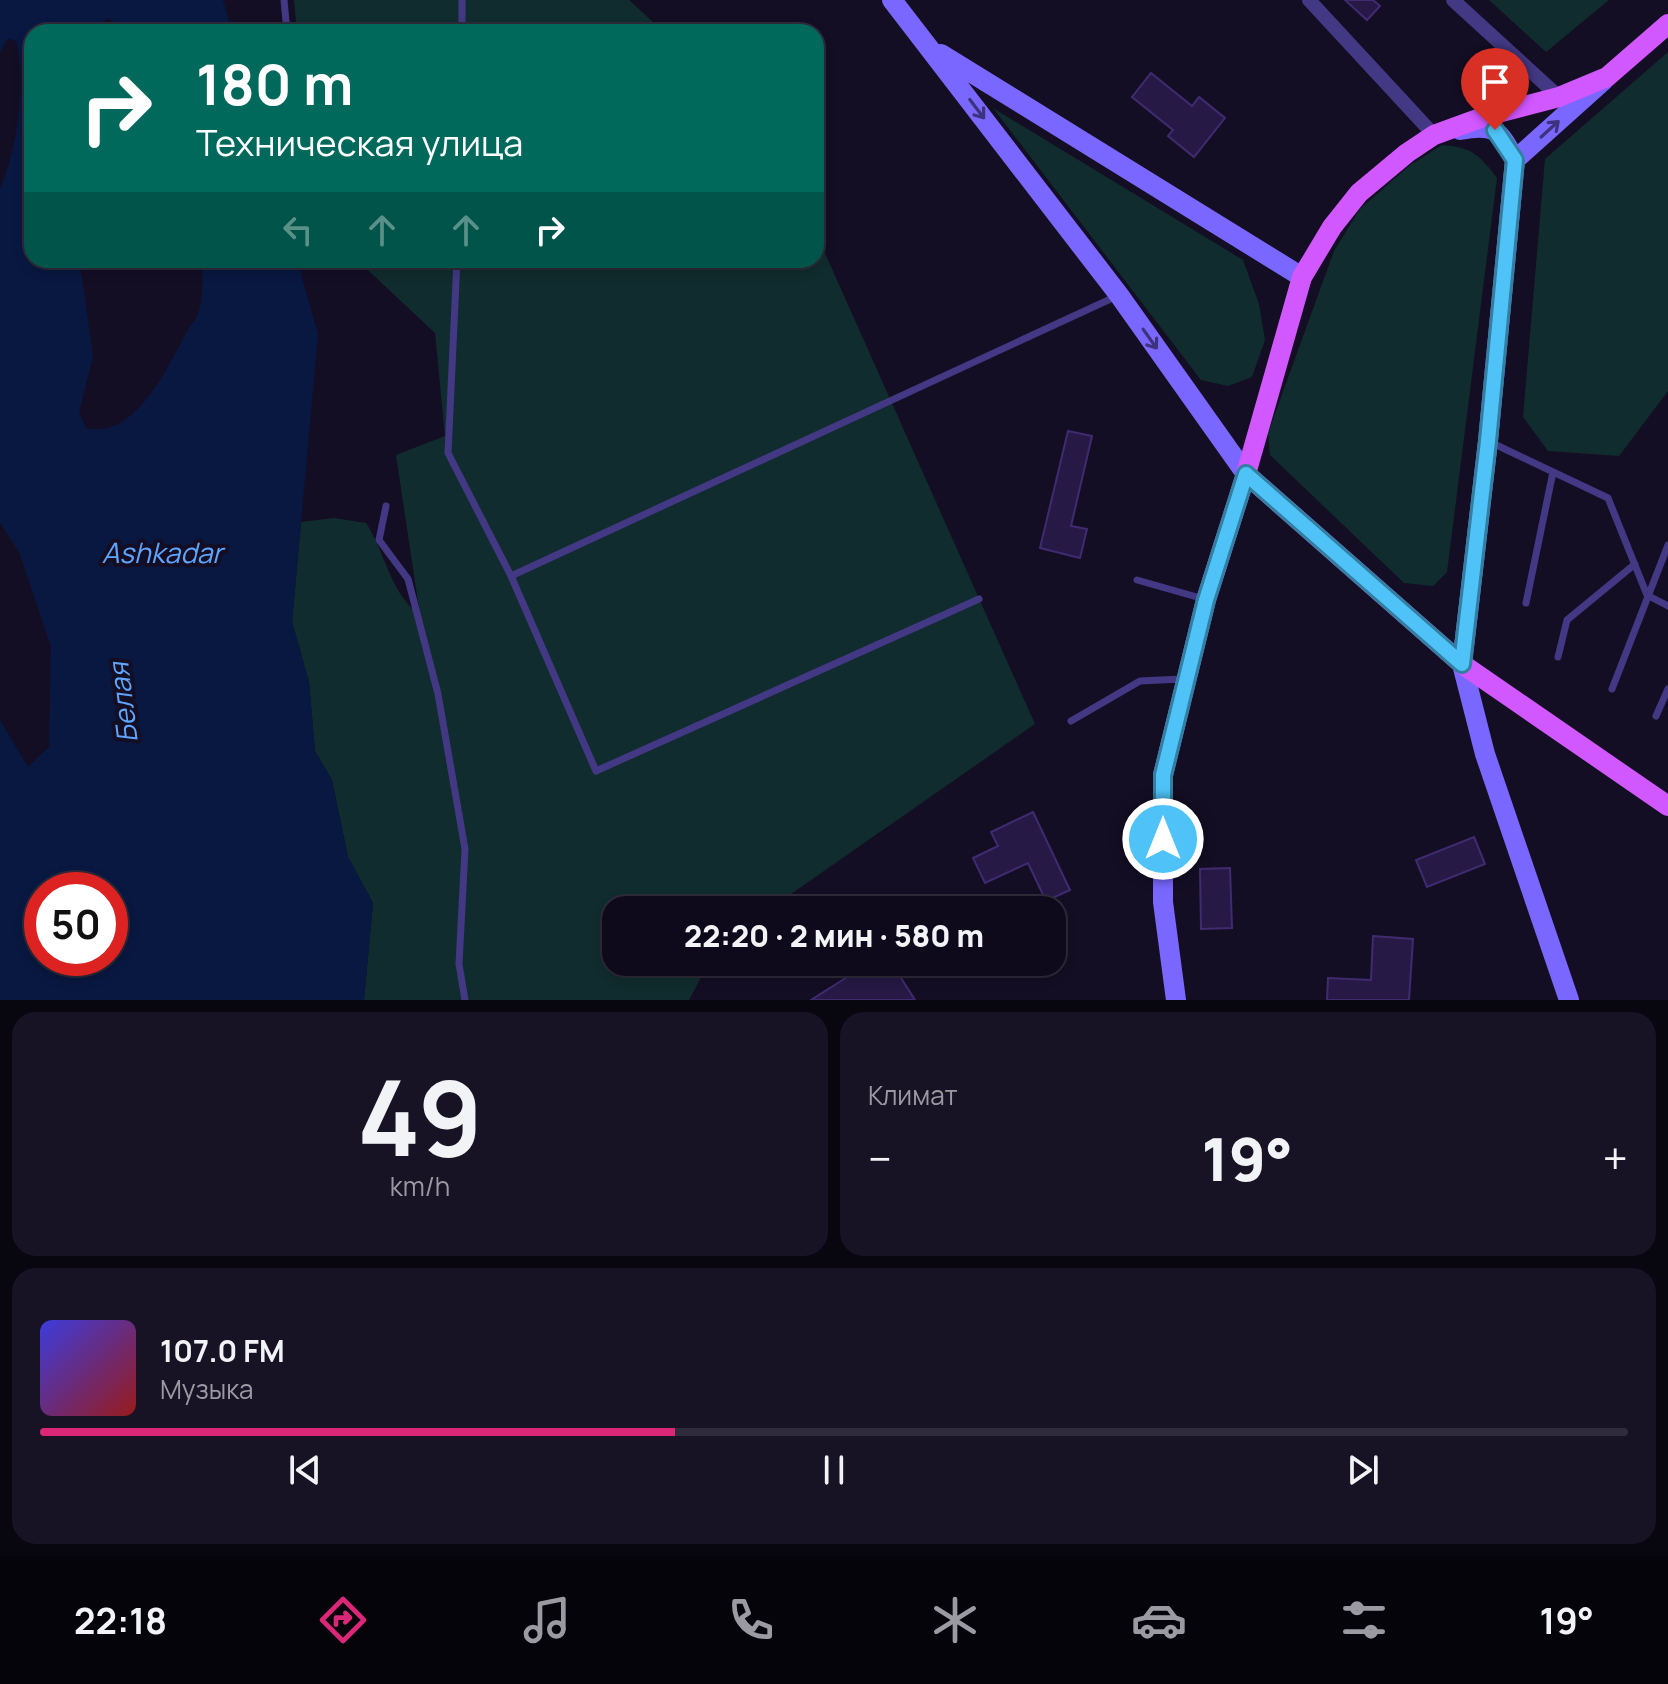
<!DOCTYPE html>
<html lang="ru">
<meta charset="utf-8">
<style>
:root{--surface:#0f0a1b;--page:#181324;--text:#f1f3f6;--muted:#9b9aa3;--line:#2f2b3a;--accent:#db2777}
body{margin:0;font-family:Manrope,sans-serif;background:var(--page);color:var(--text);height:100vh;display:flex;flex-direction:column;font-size:30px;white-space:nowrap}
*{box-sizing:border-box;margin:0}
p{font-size:26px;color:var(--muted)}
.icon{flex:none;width:44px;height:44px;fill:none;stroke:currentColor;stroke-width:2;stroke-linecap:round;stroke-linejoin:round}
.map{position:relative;height:1000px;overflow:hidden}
.drawer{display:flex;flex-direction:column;gap:12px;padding:12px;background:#08060f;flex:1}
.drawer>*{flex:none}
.hud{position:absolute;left:24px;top:24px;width:800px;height:244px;border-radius:24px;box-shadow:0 4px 12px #0003,0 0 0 2px var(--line);background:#00695c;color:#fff;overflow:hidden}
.speed{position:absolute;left:24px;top:872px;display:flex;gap:16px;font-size:40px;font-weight:700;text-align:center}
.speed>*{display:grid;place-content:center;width:104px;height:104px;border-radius:50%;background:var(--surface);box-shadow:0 4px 12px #0003,0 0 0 2px var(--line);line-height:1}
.speed .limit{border:12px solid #d22;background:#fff;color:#111}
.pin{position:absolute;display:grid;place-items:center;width:68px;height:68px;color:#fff;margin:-82px -34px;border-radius:50% 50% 50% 0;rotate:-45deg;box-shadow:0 0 8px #0007}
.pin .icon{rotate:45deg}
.me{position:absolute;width:88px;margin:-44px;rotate:0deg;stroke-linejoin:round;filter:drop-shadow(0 0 6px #0008)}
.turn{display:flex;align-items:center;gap:28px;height:168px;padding:0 40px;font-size:36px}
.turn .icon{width:104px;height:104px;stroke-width:2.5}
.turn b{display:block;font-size:56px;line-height:68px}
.lanes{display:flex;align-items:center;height:76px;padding:0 40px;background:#0003;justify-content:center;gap:40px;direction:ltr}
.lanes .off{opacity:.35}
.big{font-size:60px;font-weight:800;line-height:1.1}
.drawer .card{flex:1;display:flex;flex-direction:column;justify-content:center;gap:12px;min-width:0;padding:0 28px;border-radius:24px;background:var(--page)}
.drawer .dial{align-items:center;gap:0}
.dial b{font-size:104px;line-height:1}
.song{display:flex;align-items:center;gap:24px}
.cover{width:96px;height:96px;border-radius:12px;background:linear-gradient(135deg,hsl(240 70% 55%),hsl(0 70% 35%))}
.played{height:8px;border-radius:4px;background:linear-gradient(90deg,var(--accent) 40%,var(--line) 40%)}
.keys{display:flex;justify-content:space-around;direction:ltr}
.heat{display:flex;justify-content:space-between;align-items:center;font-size:44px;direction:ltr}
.drawer .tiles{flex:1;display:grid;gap:12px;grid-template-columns:1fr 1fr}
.card:last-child{grid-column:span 2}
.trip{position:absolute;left:602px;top:896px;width:464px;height:80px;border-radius:24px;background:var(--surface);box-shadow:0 4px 12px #0003,0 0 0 2px var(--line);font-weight:800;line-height:80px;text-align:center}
.tabs{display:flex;height:128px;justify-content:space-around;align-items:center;background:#06040b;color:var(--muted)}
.tabs .icon{width:56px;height:56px}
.tabs .current{color:var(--accent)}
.tabs b{font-size:36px;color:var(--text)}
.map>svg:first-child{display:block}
.green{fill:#112c2e}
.water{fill:#091841;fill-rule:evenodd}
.building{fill:#261945;stroke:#402b71;stroke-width:2}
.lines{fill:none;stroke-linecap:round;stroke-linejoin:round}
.lane{stroke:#423883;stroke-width:7}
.street{stroke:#423883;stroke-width:14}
.secondary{stroke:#7a67ff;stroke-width:20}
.primary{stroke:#d157ff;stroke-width:20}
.oneway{stroke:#3d327c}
.route-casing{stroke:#337fa1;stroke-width:20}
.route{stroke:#4fc3f7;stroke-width:14}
.labels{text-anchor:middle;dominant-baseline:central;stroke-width:8;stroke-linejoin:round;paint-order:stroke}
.water-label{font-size:28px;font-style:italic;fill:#5ea5ff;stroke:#140e24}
</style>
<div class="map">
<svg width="1668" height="1000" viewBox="0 0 1668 1000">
<rect width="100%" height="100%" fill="#140e24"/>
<!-- green -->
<path class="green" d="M294 0H629L664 32H297Z
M1489 0H1609L1546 52Z
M1668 52V391L1619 456 1548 451 1523 417 1545 159Z
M993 108 1243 260 1259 304 1265 340 1252 377 1228 386 1201 380Z
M1442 145C1471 147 1480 155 1497 178L1447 572 1433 586 1404 583 1270 455 1268 433 1334 251 1360 209 1409 166Z
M816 233 1035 724 768 910H616V962H709L689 1000H364L373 903 348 857 332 780 315 751 309 682 292 622 301 522 334 518 366 523C385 551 390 594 420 615L396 455 445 436 435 333 357 260H816Z"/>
<!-- water -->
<path class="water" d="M0 0H223L232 32H126L108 18 91 29 90 32H32V260H82L81 272 93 356 79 412 86 428C138 440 170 361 190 326 206 311 202 280 202 260H297L318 334 292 622 309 682 315 751 332 780 348 857 373 903 364 1000H0V720L28 767 49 747 51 647 19 552 0 523V188C17 150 27 82 16 41L8 38 0 52ZM42 890H110V958H42Z"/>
<!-- building -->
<path class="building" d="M1345 0H1373L1380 6 1367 20Z
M1151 73 1192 106 1199 97 1225 118 1194 157 1168 136 1173 130 1132 97Z
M1068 431 1092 436 1071 526 1087 529 1080 558 1040 548Z
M1033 812 1070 890 1046 901 1028 863 985 883 973 858 998 846 991 832Z
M1474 837 1485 864 1427 887 1416 860Z
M1230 868 1232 928 1201 929 1200 869Z
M1373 936 1413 939 1409 1000H1327L1328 978 1371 980Z
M871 962H891L915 1000H811Z"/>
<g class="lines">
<!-- lane -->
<path class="lane" d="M284 0 287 32
M462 0V32
M457 260 448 453 511 576
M1490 442 1608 498 1647 595 1668 606
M386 506 379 540 408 579 438 694 465 849 459 964 465 1000
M1137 580 1204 599
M979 599 596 771 511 576 1117 296
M1526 603 1553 472
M1558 657 1567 620 1635 564
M1612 689 1668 545
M1656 716 1668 689
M1071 721 1140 681 1182 679"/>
<!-- street -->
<path class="street" d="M1309 0 1434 135
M1453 0 1559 97"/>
<!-- secondary -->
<path class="secondary" d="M892 0 1119 295 1246 474 1206 600 1163 775V902L1176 1000
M941 54 1302 277
M1460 130C1495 123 1499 130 1515 160
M1569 1000 1485 754 1462 664 1488 441 1515 160 1604 80"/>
<!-- primary -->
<path class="primary" d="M1668 24 1607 77 1559 97 1486 116 1434 135 1407 153 1359 193 1332 227 1302 277 1246 474 1462 664 1668 806"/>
</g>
<!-- one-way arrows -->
<defs><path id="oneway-shaft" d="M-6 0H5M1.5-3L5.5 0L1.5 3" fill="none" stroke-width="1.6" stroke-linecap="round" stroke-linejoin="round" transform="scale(2)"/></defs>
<g class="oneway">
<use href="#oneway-shaft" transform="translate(977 109) rotate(53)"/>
<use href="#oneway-shaft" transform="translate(1550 129) rotate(-42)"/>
<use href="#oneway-shaft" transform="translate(1150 339) rotate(55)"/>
</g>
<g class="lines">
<!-- route casing -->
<g class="route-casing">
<path id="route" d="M1163 839V775L1206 600 1246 474 1462 664 1488 441 1515 160 1495 130"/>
</g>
<!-- route -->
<use href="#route" class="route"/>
</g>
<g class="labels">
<!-- water labels -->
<g class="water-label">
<text x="162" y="552">Ashkadar</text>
<text transform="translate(122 703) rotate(-97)">Белая</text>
</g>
</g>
</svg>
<div class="speed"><div class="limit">50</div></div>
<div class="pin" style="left:1495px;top:130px;background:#d93025"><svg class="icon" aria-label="arrive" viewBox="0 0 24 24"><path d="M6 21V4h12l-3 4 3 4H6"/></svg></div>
<svg class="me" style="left:1163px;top:839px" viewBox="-20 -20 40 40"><circle r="17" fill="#4fc3f7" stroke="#fff" stroke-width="3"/><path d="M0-11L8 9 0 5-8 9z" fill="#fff"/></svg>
<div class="trip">22:20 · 2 мин · 580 m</div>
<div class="hud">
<div class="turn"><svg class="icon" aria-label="right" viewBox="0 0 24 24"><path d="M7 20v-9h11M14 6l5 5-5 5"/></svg><div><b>180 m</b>Техническая улица</div></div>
<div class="lanes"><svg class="icon off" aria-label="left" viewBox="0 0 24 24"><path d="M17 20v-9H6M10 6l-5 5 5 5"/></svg><svg class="icon off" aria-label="ahead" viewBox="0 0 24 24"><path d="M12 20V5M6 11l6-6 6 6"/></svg><svg class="icon off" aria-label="ahead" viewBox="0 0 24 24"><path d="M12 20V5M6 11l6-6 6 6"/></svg><svg class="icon" aria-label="right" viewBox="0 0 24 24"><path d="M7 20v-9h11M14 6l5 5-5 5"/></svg></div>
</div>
</div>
<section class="drawer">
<div class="tiles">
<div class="card dial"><b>49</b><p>km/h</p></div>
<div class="card"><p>Климат</p>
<div class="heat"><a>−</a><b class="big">19°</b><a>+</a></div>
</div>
<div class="card">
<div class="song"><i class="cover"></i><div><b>107.0 FM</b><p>Музыка</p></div></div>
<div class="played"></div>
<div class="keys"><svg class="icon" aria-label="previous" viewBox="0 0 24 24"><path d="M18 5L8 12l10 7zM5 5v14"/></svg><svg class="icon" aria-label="pause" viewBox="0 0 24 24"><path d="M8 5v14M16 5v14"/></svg><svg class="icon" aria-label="next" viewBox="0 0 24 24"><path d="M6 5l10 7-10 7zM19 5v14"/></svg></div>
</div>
</div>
</section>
<nav class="tabs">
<b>22:18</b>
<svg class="icon current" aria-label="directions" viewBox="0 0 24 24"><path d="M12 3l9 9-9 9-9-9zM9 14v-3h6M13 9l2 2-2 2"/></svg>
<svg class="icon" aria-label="music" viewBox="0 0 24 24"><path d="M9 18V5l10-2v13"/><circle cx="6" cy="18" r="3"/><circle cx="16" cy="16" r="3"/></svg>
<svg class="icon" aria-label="phone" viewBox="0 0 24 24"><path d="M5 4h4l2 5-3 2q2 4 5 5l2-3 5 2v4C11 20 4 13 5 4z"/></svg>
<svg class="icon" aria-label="climate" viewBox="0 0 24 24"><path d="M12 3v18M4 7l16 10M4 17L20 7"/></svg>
<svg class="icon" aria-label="car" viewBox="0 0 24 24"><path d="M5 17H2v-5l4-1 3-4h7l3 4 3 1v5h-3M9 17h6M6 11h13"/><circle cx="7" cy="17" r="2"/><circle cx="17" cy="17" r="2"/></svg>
<svg class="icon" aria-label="filters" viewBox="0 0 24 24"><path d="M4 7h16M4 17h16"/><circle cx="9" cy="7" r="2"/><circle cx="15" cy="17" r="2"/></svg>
<b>19°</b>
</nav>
